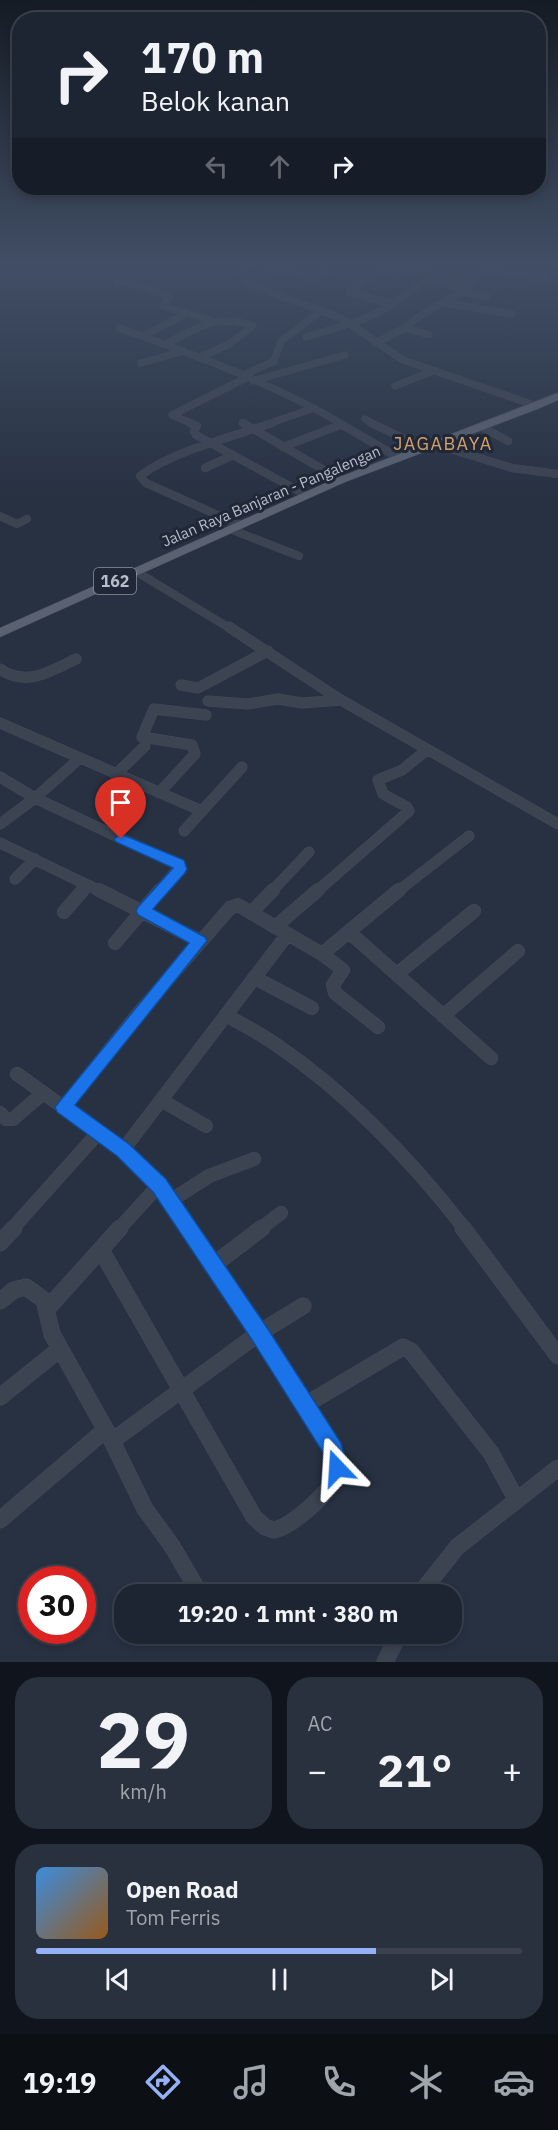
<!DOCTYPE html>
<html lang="id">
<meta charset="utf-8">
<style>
:root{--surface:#1d2532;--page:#2a313e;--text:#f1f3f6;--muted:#a0a5ac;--line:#3b424d;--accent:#93b2f6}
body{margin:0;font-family:"IBM Plex Sans",sans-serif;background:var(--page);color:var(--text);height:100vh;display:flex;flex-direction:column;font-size:22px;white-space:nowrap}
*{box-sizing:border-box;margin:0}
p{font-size:20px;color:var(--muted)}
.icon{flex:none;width:33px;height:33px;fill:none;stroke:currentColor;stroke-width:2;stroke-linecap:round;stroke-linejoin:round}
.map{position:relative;height:1662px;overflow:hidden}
.panel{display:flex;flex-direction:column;gap:15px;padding:15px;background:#10141c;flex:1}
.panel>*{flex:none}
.hud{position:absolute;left:12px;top:12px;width:534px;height:183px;border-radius:24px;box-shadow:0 3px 9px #0003,0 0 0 2px var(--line);background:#1d2532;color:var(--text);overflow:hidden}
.speed{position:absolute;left:18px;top:1566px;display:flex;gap:12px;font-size:30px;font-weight:700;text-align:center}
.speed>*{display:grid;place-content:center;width:78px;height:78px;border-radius:50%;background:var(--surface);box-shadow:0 3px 9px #0003,0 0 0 2px var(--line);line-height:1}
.speed .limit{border:9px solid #d22;background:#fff;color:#111}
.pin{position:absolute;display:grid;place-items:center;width:51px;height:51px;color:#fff;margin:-62px -26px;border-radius:50% 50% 50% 0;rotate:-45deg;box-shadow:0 0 6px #0007}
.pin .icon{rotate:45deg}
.me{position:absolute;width:66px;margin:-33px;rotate:340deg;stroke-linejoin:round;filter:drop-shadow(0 0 4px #0008)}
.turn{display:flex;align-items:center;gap:21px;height:126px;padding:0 30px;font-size:27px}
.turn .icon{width:78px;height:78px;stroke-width:2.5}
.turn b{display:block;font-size:42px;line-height:51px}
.lanes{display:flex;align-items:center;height:57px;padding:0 30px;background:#0003;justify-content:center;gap:30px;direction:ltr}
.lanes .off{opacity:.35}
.big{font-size:45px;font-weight:800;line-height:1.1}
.panel .tile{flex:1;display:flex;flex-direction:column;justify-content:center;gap:9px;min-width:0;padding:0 21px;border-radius:24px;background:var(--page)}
.panel .dial{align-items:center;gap:0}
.dial b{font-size:78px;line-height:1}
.song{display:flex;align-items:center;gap:18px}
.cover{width:72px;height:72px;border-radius:9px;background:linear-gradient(135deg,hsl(210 70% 55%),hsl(30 70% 35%))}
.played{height:6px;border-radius:3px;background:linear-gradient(90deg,var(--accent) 70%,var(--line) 70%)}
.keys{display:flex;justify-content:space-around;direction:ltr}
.heat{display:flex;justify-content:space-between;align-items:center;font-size:33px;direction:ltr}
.panel .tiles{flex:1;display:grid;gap:15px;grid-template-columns:1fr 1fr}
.tile:last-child{grid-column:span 2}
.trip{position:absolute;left:114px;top:1584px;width:348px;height:60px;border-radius:24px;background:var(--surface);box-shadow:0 3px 9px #0003,0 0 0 2px var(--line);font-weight:800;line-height:60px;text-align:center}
.menu{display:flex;height:96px;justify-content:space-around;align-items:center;background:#0c0f14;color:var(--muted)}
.menu .icon{width:42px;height:42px}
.menu .on{color:var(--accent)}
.menu b{font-size:27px;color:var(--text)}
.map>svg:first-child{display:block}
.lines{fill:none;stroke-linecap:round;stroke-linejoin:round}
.street-far4-casing{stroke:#454c5b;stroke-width:7}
.street-far3-casing{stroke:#454c5b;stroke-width:8}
.street-far2-casing{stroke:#454c5b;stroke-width:11}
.street-far1-casing{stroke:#454c5b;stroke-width:14}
.street-casing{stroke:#454c5b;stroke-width:17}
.primary-casing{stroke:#454c5b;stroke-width:1}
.street-far4{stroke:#3c4351;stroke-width:6}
.street-far3{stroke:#3c4351;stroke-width:8}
.street-far2{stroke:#3c4351;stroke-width:10}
.street-far1{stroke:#3c4351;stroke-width:13}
.street{stroke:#3c4351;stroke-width:16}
.primary{fill:#5a6271;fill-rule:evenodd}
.route{fill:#1a73e8;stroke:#114b97;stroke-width:1.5}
.labels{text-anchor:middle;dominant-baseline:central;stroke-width:6;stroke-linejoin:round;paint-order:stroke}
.far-street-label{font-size:15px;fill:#b9becb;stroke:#202837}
.shield{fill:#202837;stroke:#8b919f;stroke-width:1.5}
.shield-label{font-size:16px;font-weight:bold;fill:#b9becb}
.far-quarter-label{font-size:18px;letter-spacing:1.5px;fill:#d4a16b;stroke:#202837}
</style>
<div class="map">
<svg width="558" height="1662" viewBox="0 0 558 1662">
<rect width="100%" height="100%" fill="#273142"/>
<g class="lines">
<!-- street-far4 casing -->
<g class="street-far4-casing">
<path id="street-far4" d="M245 264 242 274 246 283 341 318 403 360 537 406
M376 264 474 280
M266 266 315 278 327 270
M388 268 356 285V289L350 293 392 304
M483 270 546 278
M117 283 127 282 164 294 169 297 163 306 210 320
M460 292 487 297
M445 303 512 314
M119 328C195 355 272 383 342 424
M405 328 429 335
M143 336 187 313
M306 337 362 320 385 309 426 280 466 288
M375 343 405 328 415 319 460 292 487 264
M166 344C197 328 217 313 253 326L229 344 201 357
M141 363 184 351
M242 376 274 361 281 341 321 311
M253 381 345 355
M395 386 433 371
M365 419 374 424
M243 423 245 424
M193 424 172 415 246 378
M268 424 314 408"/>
</g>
<!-- street-far3 casing -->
<g class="street-far3-casing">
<path id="street-far3" d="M190 423 197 426 194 431 196 435 306 495
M243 423 341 480
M339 423 399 458
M371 423 424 448
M482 427 508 441
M434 444 512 468 558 474
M283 447 340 425
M205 468 233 455
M0 516 17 524 27 519
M240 525 146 483 140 476C173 451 232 437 272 423
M230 529 299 556
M137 572 231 629"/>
</g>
<!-- street-far2 casing -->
<g class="street-far2-casing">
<path id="street-far2" d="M229 627 341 700 558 824
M0 669C26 687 50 672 76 659
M181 685 198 688 268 651
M208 701 248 704 278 699 302 703 341 700
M0 723 202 811 242 767
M115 775 145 746
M0 777 35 798 180 866 158 892
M159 793 195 754 192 745 142 737 154 709 206 715
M0 824 35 798 79 759
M184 831 202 811
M0 843 102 892
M15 879 35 859
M82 892 88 885
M271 892 309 852
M316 892 409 811 407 807 383 794 378 780 402 770 427 750
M397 892 469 836"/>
</g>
<!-- street-far1 casing -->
<g class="street-far1-casing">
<path id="street-far1" d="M99 890 200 941
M64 912 83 890
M251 913 273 890
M275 927 318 890
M349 932 491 1058
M115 943 160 890
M322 954 343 970 333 985 335 993 378 1027
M397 974 474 911
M255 978 312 1008
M226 1015C243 1025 261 1034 278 1046 350 1095 411 1160 465 1229
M443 1016 518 951
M17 1074 123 1150 159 1185 189 1229
M161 1100 206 1126
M64 1107 137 1015 230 908 238 905 322 954 399 890
M0 1113 6 1119H13L42 1094
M123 1150 287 935
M170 1201 209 1176 254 1159
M12 1229 98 1133
M119 1229 159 1185
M260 1229 281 1213"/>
</g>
<!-- street casing -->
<g class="street-casing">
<path id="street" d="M463 1228 558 1356
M0 1243 14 1228
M101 1250 254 1517 265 1527 274 1530C292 1526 327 1495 335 1478 339 1469 335 1459 333 1450L259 1333 303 1306
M212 1266 262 1228
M0 1301 14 1290 26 1287 44 1300 52 1334 112 1441 145 1509 172 1546 200 1594
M47 1309 120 1228
M0 1397 60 1349
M305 1405 403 1347 411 1351 491 1453 516 1499
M112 1441 259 1333 188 1228
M0 1520 104 1431
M420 1594 457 1547 558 1468
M385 1662 399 1634"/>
</g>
<!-- primary casing -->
<g class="primary-casing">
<path id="primary" d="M558 393V400L540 408 345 482 0 637V628L337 478Z"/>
</g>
<!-- street-far4 -->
<use href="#street-far4" class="street-far4"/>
<!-- street-far3 -->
<use href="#street-far3" class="street-far3"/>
<!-- street-far2 -->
<use href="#street-far2" class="street-far2"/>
<!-- street-far1 -->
<use href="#street-far1" class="street-far1"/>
<!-- street -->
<use href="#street" class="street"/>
<!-- primary -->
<use href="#primary" class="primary"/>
</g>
<!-- sky -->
<linearGradient id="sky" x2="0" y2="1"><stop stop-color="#151b24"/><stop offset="0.53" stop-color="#414e65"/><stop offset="1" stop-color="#414e65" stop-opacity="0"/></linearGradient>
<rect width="558" height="497" fill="url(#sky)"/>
<!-- route -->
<path class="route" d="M121 834 184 860 187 869 185 873 153 909 205 937 207 941 75 1105 129 1144 166 1179 266 1326 341 1443 348 1468 345 1475 337 1479 330 1475 324 1454 252 1340 153 1192 117 1156 57 1112 55 1107 189 943 138 915 136 911 138 907 173 868 116 842 114 839Z"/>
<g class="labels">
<!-- far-street labels -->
<g class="far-street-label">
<text transform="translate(271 496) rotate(-23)">Jalan Raya Banjaran - Pangalengan</text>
</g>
<!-- shield labels -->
<rect class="shield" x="94" y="568" width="42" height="26" rx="4.5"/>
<g class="shield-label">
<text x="115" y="581">162</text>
</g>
<!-- far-quarter labels -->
<g class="far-quarter-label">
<text x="443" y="443">JAGABAYA</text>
</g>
</g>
</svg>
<div class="speed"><div class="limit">30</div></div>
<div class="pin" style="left:121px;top:839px;background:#d93025"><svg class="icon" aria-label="arrive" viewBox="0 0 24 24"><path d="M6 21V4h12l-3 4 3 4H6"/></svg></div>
<svg class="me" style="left:337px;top:1468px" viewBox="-20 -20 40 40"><path d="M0-17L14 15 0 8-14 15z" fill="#1a73e8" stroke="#fff" stroke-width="4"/></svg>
<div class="trip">19:20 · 1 mnt · 380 m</div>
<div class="hud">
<div class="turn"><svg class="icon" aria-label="right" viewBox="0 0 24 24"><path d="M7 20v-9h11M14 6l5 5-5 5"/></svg><div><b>170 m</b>Belok kanan</div></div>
<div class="lanes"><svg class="icon off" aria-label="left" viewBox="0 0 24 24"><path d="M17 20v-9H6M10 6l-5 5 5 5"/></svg><svg class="icon off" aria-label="ahead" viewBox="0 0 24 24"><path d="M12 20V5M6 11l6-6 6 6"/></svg><svg class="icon" aria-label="right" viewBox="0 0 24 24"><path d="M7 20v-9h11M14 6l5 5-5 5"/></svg></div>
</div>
</div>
<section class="panel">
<div class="tiles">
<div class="tile dial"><b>29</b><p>km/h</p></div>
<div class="tile"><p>AC</p>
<div class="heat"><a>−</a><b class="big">21°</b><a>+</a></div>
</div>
<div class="tile">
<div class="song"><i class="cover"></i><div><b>Open Road</b><p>Tom Ferris</p></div></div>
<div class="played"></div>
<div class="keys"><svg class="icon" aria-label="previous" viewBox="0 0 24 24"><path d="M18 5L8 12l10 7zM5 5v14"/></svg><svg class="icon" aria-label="pause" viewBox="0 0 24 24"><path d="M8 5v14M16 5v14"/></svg><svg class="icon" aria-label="next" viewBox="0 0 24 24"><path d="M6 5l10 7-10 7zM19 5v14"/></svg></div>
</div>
</div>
</section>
<nav class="menu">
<b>19:19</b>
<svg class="icon on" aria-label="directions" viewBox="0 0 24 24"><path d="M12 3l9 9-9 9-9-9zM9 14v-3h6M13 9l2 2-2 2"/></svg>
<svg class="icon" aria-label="music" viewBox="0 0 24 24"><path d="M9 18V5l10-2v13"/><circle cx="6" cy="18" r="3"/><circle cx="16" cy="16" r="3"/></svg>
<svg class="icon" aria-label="phone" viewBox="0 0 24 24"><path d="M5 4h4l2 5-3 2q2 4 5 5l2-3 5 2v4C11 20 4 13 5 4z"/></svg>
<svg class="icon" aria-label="climate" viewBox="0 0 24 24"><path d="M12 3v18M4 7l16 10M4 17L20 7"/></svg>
<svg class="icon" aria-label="car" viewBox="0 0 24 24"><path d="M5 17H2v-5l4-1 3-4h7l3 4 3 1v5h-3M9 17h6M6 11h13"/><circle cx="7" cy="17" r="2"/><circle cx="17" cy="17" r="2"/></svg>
</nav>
